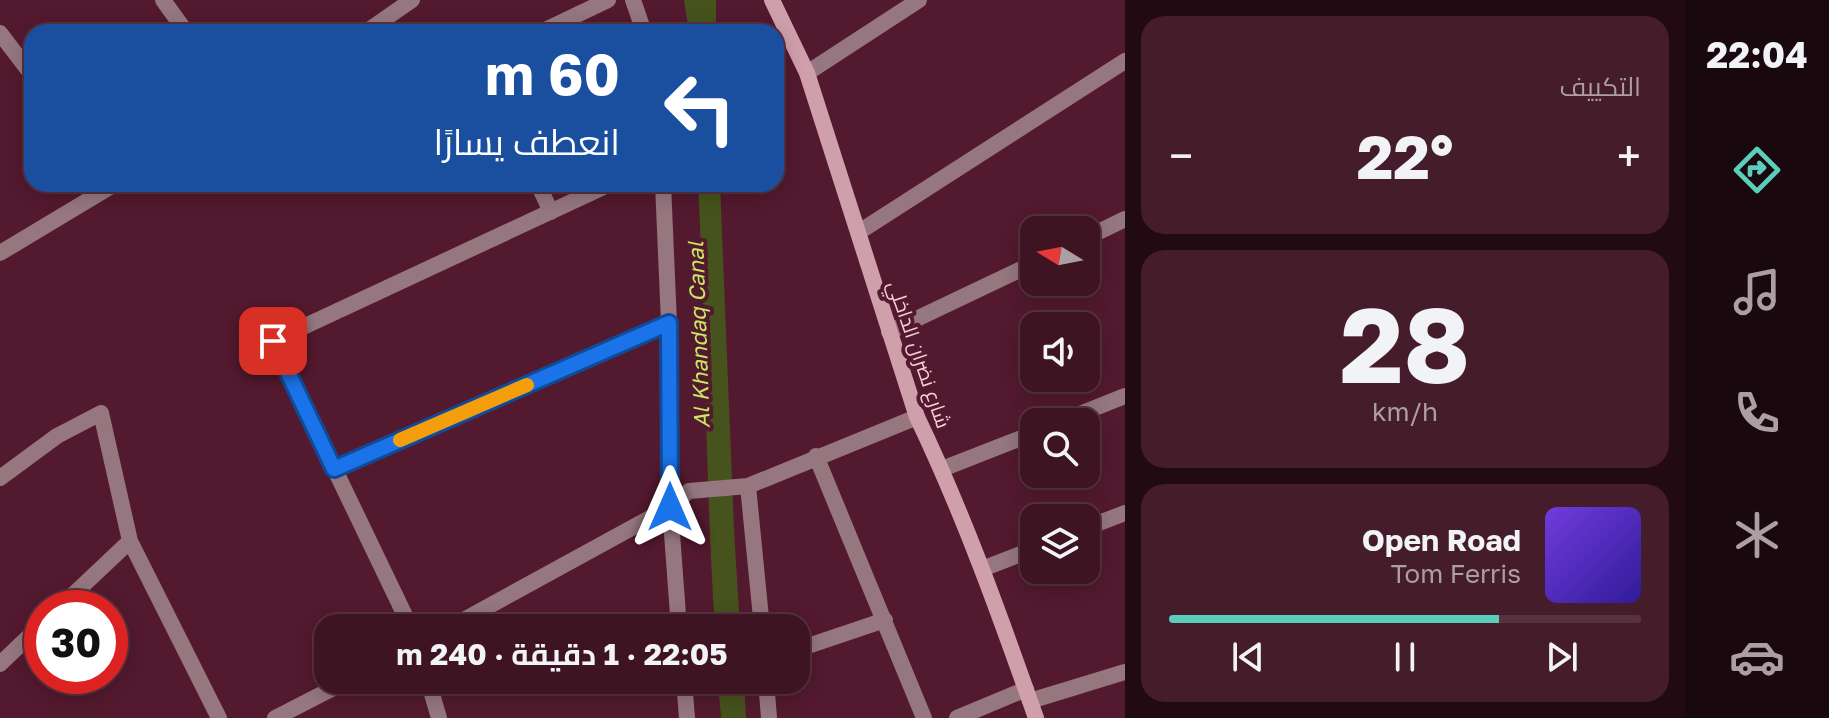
<!DOCTYPE html>
<html lang="ar">
<meta charset="utf-8">
<style>
:root{--surface:#3e1322;--page:#451c2a;--text:#f1f3f6;--muted:#ad9ea5;--line:#573240;--accent:#5bcebb}
body{margin:0;font-family:"Golos Text",Cairo,sans-serif;background:var(--page);color:var(--text);direction:rtl;height:100vh;display:flex;flex-direction:column;font-size:30px;white-space:nowrap}
*{box-sizing:border-box;margin:0}
p{font-size:26px;color:var(--muted)}
.icon{flex:none;width:44px;height:44px;fill:none;stroke:currentColor;stroke-width:2;stroke-linecap:round;stroke-linejoin:round}
.map{position:relative;flex:1;overflow:hidden;direction:ltr}
.drawer{display:flex;flex-direction:column;gap:16px;padding:16px;background:#220a13;width:560px}
.drawer>*{flex:none}
.top-card{position:absolute;left:24px;top:24px;width:760px;height:168px;border-radius:24px;box-shadow:0 4px 20px #0003,0 0 0 2px var(--line);direction:rtl;background:#1a4fa0;color:#fff;overflow:hidden}
.needle{width:52px;rotate:280deg}
.tools{position:absolute;left:1020px;top:216px;display:grid;gap:16px}
.tools a{display:grid;place-items:center;width:80px;height:80px;border-radius:16px;background:var(--surface);box-shadow:0 4px 20px #0003,0 0 0 2px var(--line);font-size:40px}
.speed{position:absolute;left:24px;top:590px;display:flex;gap:16px;font-size:40px;font-weight:700;text-align:center}
.speed>*{display:grid;place-content:center;width:104px;height:104px;border-radius:50%;background:var(--surface);box-shadow:0 4px 20px #0003,0 0 0 2px var(--line);line-height:1}
.speed .limit{border:12px solid #d22;background:#fff;color:#111}
.pin{position:absolute;display:grid;place-items:center;width:68px;height:68px;color:#fff;margin:-34px;border-radius:16px;box-shadow:0 4px 12px #0006}
.me{position:absolute;width:88px;margin:-44px;rotate:0deg;stroke-linejoin:round;filter:drop-shadow(0 0 6px #0008)}
.turn{display:flex;align-items:center;gap:28px;height:168px;padding:0 32px;font-size:36px}
.turn .icon{width:104px;height:104px;stroke-width:2.5}
.turn b{display:block;font-size:56px;line-height:68px}
.big{font-size:60px;font-weight:700;line-height:1.1}
.drawer .tile{flex:1;display:flex;flex-direction:column;justify-content:center;gap:12px;min-width:0;padding:0 28px;border-radius:24px;background:var(--page)}
.drawer .dial{align-items:center;gap:0}
.dial b{font-size:104px;line-height:1}
.song{display:flex;align-items:center;gap:24px}
.cover{width:96px;height:96px;border-radius:12px;background:linear-gradient(135deg,hsl(260 70% 55%),hsl(250 70% 35%))}
.played{height:8px;border-radius:4px;background:linear-gradient(90deg,var(--accent) 70%,var(--line) 70%)}
.keys{display:flex;justify-content:space-around;direction:ltr}
.heat{display:flex;justify-content:space-between;align-items:center;font-size:44px;direction:ltr}
.trip{position:absolute;left:314px;top:614px;width:496px;height:80px;border-radius:24px;background:var(--surface);box-shadow:0 4px 20px #0003,0 0 0 2px var(--line);font-weight:700;line-height:80px;text-align:center;direction:rtl}
main{display:flex;flex:1;min-height:0}
.menu{display:flex;flex-direction:column;width:144px;justify-content:space-around;align-items:center;background:#19080e;color:var(--muted)}
.menu .icon{width:56px;height:56px}
.menu .selected{color:var(--accent)}
.menu b{font-size:36px;color:var(--text)}
.map>svg:first-child{display:block}
.water{fill:#47531d}
.lines{fill:none;stroke-linecap:round;stroke-linejoin:round}
.street{stroke:#96777f;stroke-width:16}
.secondary{stroke:#d09fac;stroke-width:16}
.route-casing{stroke:#114b97;stroke-width:20}
.route{stroke:#1a73e8;stroke-width:14}
.slow{stroke:#f59e0b;stroke-width:14}
.labels{text-anchor:middle;dominant-baseline:central;stroke-width:8;stroke-linejoin:round;paint-order:stroke}
.street-label{font-size:20px;fill:#f5cfd9;stroke:#53192e}
.water-label{font-size:22px;font-style:italic;fill:#c8e762;stroke:#53192e}
</style>
<main>
<nav class="menu">
<b>22:04</b>
<svg class="icon selected" aria-label="directions" viewBox="0 0 24 24"><path d="M12 3l9 9-9 9-9-9zM9 14v-3h6M13 9l2 2-2 2"/></svg>
<svg class="icon" aria-label="music" viewBox="0 0 24 24"><path d="M9 18V5l10-2v13"/><circle cx="6" cy="18" r="3"/><circle cx="16" cy="16" r="3"/></svg>
<svg class="icon" aria-label="phone" viewBox="0 0 24 24"><path d="M5 4h4l2 5-3 2q2 4 5 5l2-3 5 2v4C11 20 4 13 5 4z"/></svg>
<svg class="icon" aria-label="climate" viewBox="0 0 24 24"><path d="M12 3v18M4 7l16 10M4 17L20 7"/></svg>
<svg class="icon" aria-label="car" viewBox="0 0 24 24"><path d="M5 17H2v-5l4-1 3-4h7l3 4 3 1v5h-3M9 17h6M6 11h13"/><circle cx="7" cy="17" r="2"/><circle cx="17" cy="17" r="2"/></svg>
</nav>
<section class="drawer">
<div class="tile"><p>التكييف</p>
<div class="heat"><a>−</a><b class="big">22°</b><a>+</a></div>
</div>
<div class="tile dial"><b>28</b><p>km/h</p></div>
<div class="tile">
<div class="song"><i class="cover"></i><div><b>Open Road</b><p>Tom Ferris</p></div></div>
<div class="played"></div>
<div class="keys"><svg class="icon" aria-label="previous" viewBox="0 0 24 24"><path d="M18 5L8 12l10 7zM5 5v14"/></svg><svg class="icon" aria-label="pause" viewBox="0 0 24 24"><path d="M8 5v14M16 5v14"/></svg><svg class="icon" aria-label="next" viewBox="0 0 24 24"><path d="M6 5l10 7-10 7zM19 5v14"/></svg></div>
</div>
</section>
<div class="map">
<svg width="1125" height="718" viewBox="0 0 1125 718">
<rect width="100%" height="100%" fill="#53192e"/>
<!-- water -->
<path class="water" d="M684 0H716V32H689Z
M698 184H720L734 529 740 628H715C705 480 706 332 698 184Z
M718 680H744L746 718H721Z"/>
<g class="lines">
<!-- street -->
<path class="street" d="M163 0 186 32
M633 0 644 32
M366 32 412 0
M541 32 608 0
M0 33 32 75
M807 73 919 0
M538 184 551 212
M663 184 669 323 670 507 679 628
M859 232 1125 61
M1086 238 1125 219
M0 253 115 184
M889 332 1034 263
M1060 422 1125 396
M816 456 924 718
M334 469 669 323
M942 469 1034 433
M0 478 57 436 101 413 130 541 219 718
M748 486 762 628
M1086 528 1125 513
M982 569 1034 549
M59 608 130 541
M411 628 273 341 610 184
M449 628 670 507 689 491 748 486 917 417
M796 650 885 620
M0 664 42 624
M428 680 439 718
M684 680 687 718
M766 680 769 718
M1030 701 1125 672
M275 718 349 680
M957 718 1026 689"/>
<!-- secondary -->
<path class="secondary" d="M772 0 807 73 917 417C964 515 1000 616 1036 718"/>
</g>
<g class="lines">
<!-- route casing -->
<g class="route-casing">
<path id="route" d="M273 341 334 469 669 323 670 507"/>
</g>
<!-- route -->
<use href="#route" class="route"/>
<!-- slow -->
<path class="slow" d="M400 440 527 385"/>
</g>
<g class="labels">
<!-- street labels -->
<g class="street-label">
<text transform="translate(920 354) rotate(71)">شارع نضران الداخلي</text>
</g>
<!-- water labels -->
<g class="water-label">
<text transform="translate(698 335) rotate(-92)">Al Khandaq Canal</text>
</g>
</g>
</svg>
<div class="tools">
<a><svg class="needle" viewBox="-14 -14 28 28"><path d="M0-13l5 13h-10z" fill="#e53935"/><path d="M0 13l5-13h-10z" fill="#ad9ea5"/></svg></a>
<a><svg class="icon" aria-label="sound" viewBox="0 0 24 24"><path d="M4 9h4l5-4v14l-5-4H4zM17 9q2 3 0 6"/></svg></a>
<a><svg class="icon" aria-label="search" viewBox="0 0 24 24"><circle cx="10" cy="10" r="6"/><path d="M15 15l6 6"/></svg></a>
<a><svg class="icon" aria-label="layers" viewBox="0 0 24 24"><path d="M12 4l9 5-9 5-9-5zM3 14l9 5 9-5"/></svg></a>
</div>
<div class="speed"><div class="limit">30</div></div>
<div class="pin" style="left:273px;top:341px;background:#d93025"><svg class="icon" aria-label="arrive" viewBox="0 0 24 24"><path d="M6 21V4h12l-3 4 3 4H6"/></svg></div>
<svg class="me" style="left:670px;top:507px" viewBox="-20 -20 40 40"><path d="M0-17L14 15 0 8-14 15z" fill="#1a73e8" stroke="#fff" stroke-width="4"/></svg>
<div class="trip">22:05 · 1 دقيقة · 240 m</div>
<div class="top-card">
<div class="turn"><svg class="icon" aria-label="left" viewBox="0 0 24 24"><path d="M17 20v-9H6M10 6l-5 5 5 5"/></svg><div><b>60 m</b>انعطف يسارًا</div></div>
</div>
</div>
</main>
